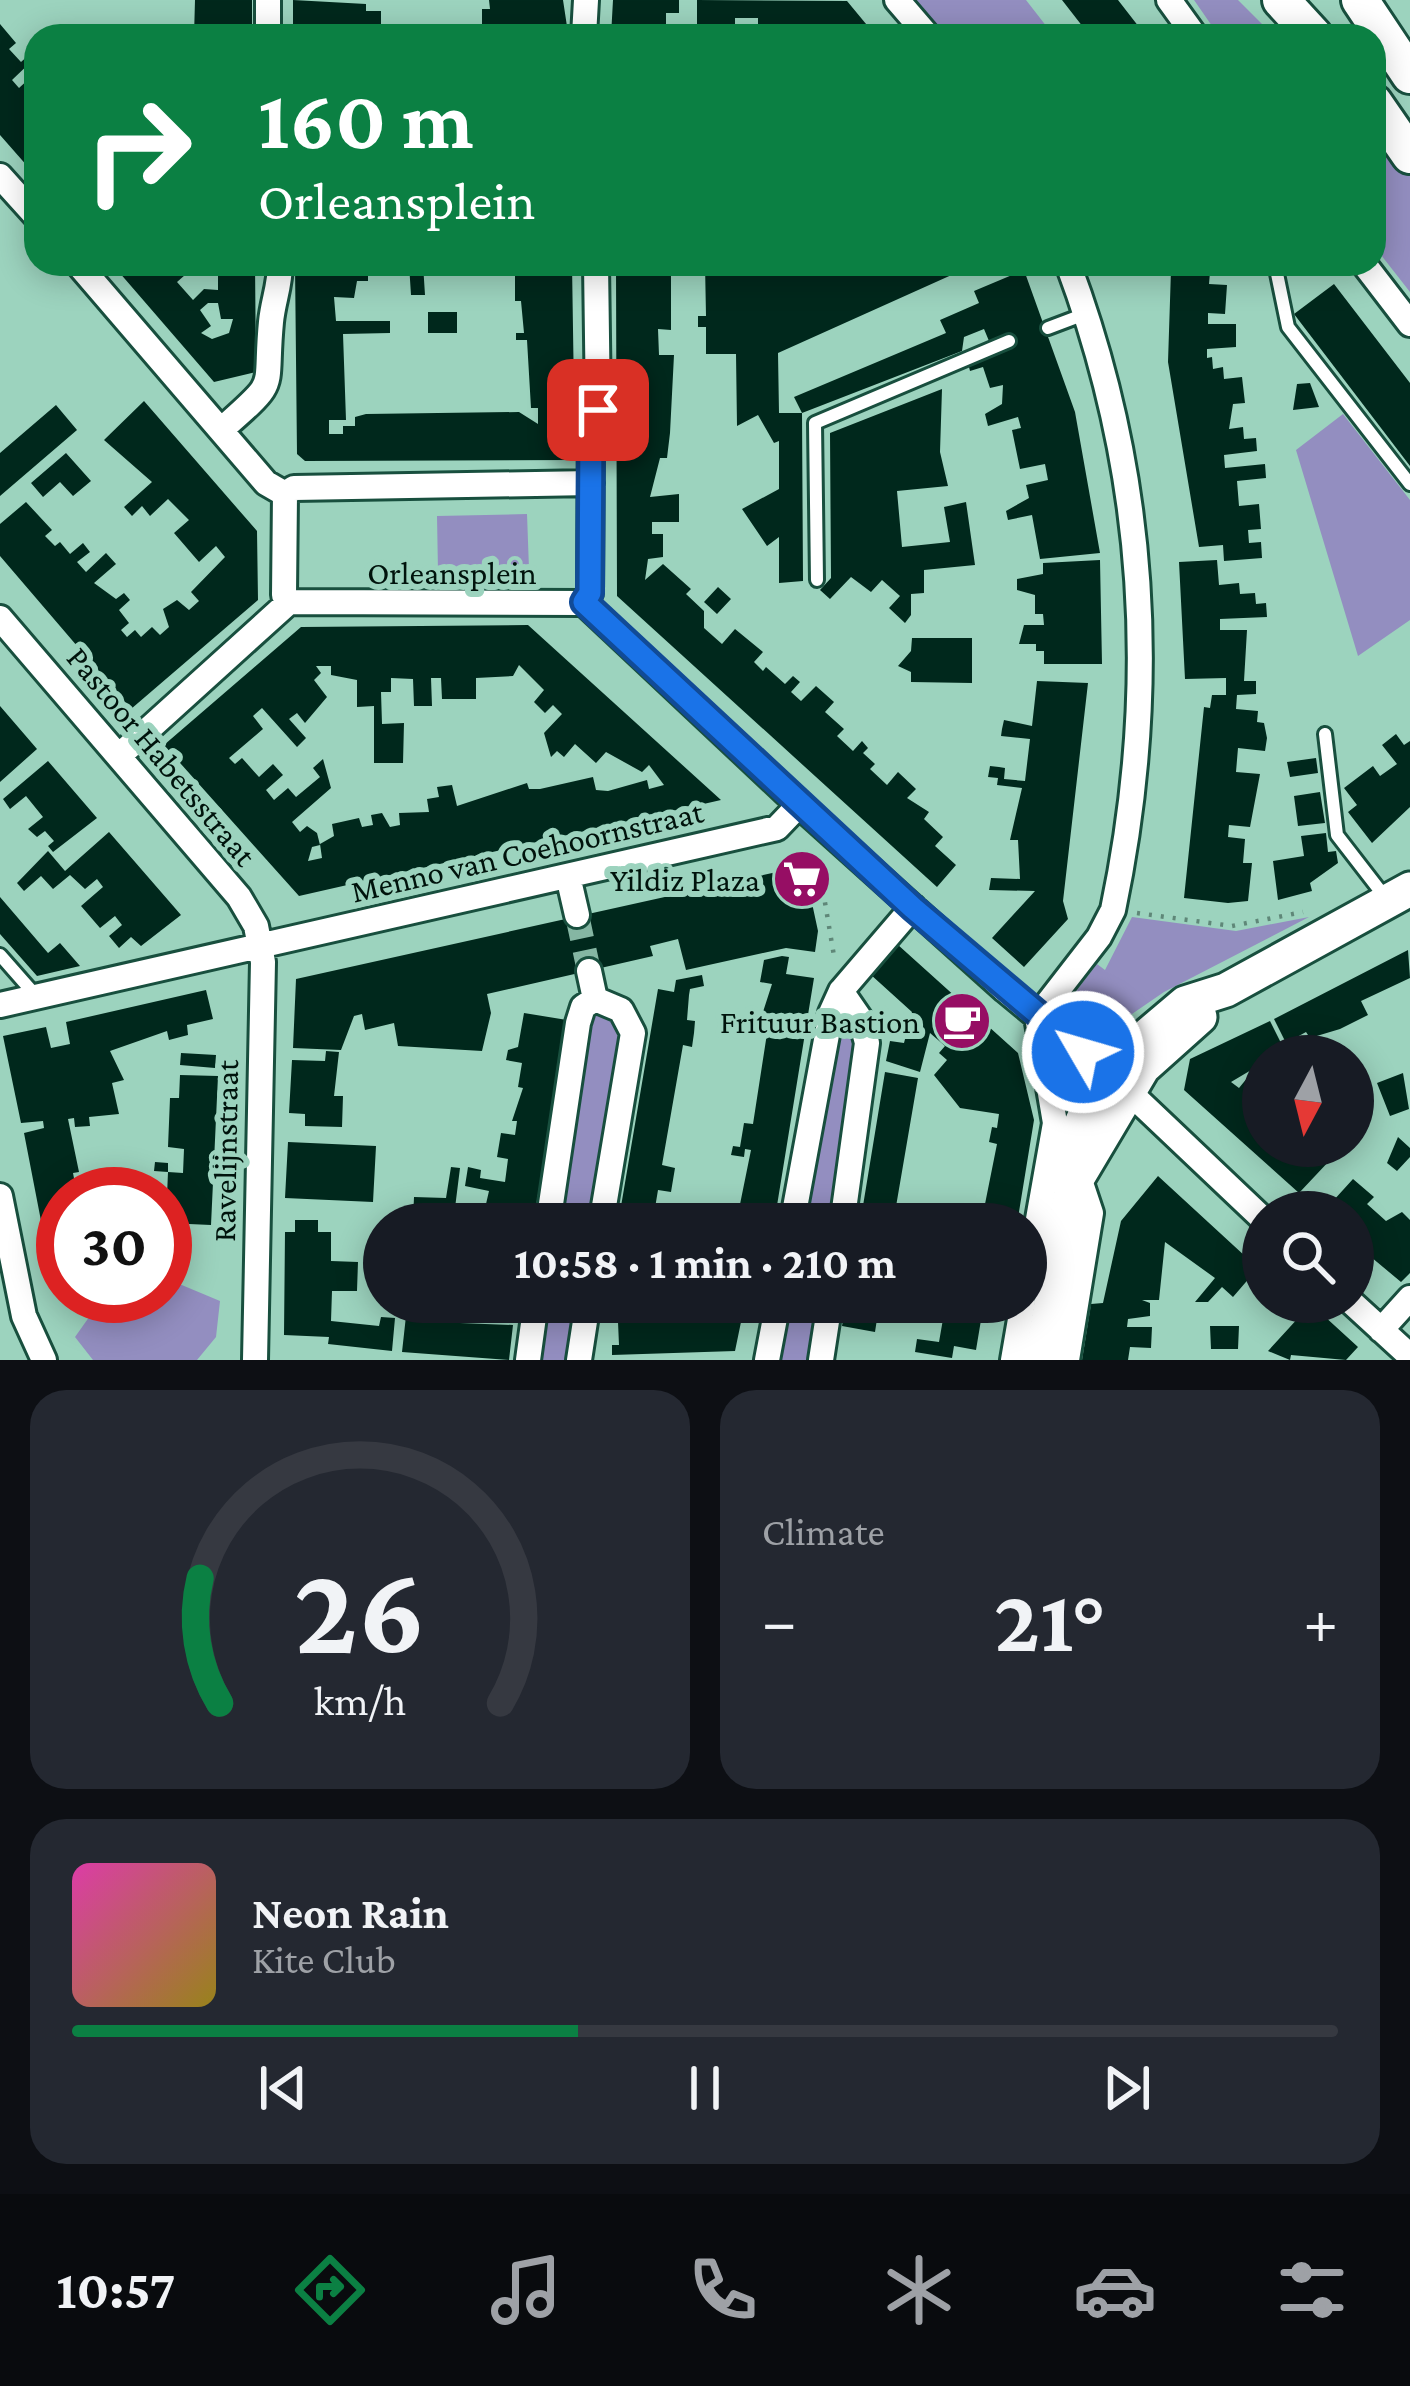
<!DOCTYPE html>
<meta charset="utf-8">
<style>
:root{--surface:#171b24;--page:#242831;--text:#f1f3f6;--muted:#9ea1a6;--line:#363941;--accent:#0b8043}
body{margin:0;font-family:"Crimson Pro",serif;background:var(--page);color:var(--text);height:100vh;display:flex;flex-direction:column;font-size:45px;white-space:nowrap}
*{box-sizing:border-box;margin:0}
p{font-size:39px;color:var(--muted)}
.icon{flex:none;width:66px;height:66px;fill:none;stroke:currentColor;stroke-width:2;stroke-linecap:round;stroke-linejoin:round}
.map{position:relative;height:1360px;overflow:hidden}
.sheet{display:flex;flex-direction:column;gap:30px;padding:30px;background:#0d0f14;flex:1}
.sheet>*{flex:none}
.guide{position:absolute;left:24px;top:24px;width:1362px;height:252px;border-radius:36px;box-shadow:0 6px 30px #0003;background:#0b8043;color:#fff;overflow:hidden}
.needle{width:78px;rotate:187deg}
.fabs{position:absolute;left:1242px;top:1035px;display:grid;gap:24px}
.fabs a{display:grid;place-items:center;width:132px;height:132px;border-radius:50%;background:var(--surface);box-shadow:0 6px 30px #0003;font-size:60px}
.speed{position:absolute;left:36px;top:1167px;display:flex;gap:24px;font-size:60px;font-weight:700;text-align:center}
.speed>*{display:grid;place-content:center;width:156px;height:156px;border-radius:50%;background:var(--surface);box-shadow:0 6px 30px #0003;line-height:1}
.speed .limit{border:18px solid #d22;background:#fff;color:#111}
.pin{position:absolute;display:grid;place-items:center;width:102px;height:102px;color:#fff;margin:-51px;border-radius:24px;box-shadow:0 6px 18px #0006}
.me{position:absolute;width:132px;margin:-66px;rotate:308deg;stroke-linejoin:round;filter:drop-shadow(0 0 9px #0008)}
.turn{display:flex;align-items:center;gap:42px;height:252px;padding:0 36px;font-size:54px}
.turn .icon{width:156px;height:156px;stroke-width:2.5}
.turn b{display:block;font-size:84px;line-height:102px}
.big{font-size:90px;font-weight:700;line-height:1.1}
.sheet .widget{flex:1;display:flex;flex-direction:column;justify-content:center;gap:18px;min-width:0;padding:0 42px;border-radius:36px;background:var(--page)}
.sheet .dial{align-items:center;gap:0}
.dial svg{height:312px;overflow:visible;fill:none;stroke:var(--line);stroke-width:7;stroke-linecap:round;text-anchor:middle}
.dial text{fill:var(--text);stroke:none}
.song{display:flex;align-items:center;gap:36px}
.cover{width:144px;height:144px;border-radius:18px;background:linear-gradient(135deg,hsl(320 70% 55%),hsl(50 70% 35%))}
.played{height:12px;border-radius:6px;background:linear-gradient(90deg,var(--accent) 40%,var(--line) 40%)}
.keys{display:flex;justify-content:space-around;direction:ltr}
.heat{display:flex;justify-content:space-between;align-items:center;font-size:66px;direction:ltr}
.sheet .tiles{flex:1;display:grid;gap:30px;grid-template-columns:1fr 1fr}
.widget:last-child{grid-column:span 2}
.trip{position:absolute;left:363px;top:1203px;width:684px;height:120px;border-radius:60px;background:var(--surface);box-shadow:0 6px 30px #0003;font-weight:700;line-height:120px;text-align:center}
.menu{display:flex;height:192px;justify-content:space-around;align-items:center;background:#090b0e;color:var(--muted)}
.menu .icon{width:84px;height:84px}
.menu .current{color:var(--accent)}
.menu b{font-size:54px;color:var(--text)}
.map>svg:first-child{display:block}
.green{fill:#938ec0}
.building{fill:#00281c;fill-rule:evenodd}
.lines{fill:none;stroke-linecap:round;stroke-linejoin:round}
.minor-tunnel{stroke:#85b6a3;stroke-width:24;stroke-dasharray:24 12;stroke-linecap:butt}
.service-casing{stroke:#184f3e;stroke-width:18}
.minor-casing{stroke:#184f3e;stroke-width:30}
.tertiary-casing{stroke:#184f3e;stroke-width:39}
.secondary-casing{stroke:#184f3e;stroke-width:42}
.path{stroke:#5f8778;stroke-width:4.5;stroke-dasharray:3 9;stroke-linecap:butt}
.service{stroke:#fff;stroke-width:12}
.minor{stroke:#fff;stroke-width:24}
.tertiary{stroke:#fff;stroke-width:33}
.secondary{stroke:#fff;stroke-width:36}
.route-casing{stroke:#114b97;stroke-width:30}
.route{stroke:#1a73e8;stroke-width:21}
.labels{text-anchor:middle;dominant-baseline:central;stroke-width:12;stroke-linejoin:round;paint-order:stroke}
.street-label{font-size:33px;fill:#00130c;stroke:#9cd3be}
.poi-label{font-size:33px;fill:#00130c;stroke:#9cd3be;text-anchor:end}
</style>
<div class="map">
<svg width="1410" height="1360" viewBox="0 0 1410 1360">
<rect width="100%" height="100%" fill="#9cd3be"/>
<!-- green -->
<path class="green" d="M916 0H1026L1054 36H946Z
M1194 0H1238L1274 36H1219Z
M1374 121 1410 174V292L1374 246Z
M1343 414 1410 500V620L1358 656 1296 450Z
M527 514 529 569 438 572 437 516Z
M1132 917 1236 931 1309 917 1164 992 1113 1027 1071 1008 1069 1000 1097 964 1105 970Z
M605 1008 623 1037 591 1224H557L587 1014Z
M845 1030 858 1040 831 1224H804L838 1033Z
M165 1278 220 1301 216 1337 197 1360H93L75 1337 104 1296H165Z
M546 1302H578L568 1360H537Z
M791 1302H818L808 1360H781Z"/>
<!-- building -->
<path class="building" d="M195 0H252V36H194Z
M293 0 366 4V11H381V29H370L371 35 293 36Z
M489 0H563L568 33 512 36V25L482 26V9H490Z
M613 0H679V13H666V36H611Z
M697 0 847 1 876 36H758V18H735V36H697Z
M1062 0H1118L1146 36H1090Z
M0 24 16 43 9 49 21 62 30 54 35 58 12 80 19 88 31 77 36 83V109L28 116 36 125V176L0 135Z
M112 264H175L185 275 177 282 193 300 204 289 218 290V264H255L256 372 214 382ZM208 303H218L221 319H233L229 333 212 339 201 333 211 326 200 310Z
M295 264H348V272L368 271V281H357L354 298 334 297 336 321H390V333L343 334 346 420H329V434H343V426H355V417L366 414 519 412 538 424V408H531L527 340H516V333H524L521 301H515V268L572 264 575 460 305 461 297 454Z
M409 264H423L425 295H411Z
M616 264H671V330L658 329 659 355H674L670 433 667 458H660L650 497 679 494V522H652V534H663V557L648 559 645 580 663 564 691 589 686 594 704 611V628L722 644 735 629 763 652 754 662 763 671 766 667 785 684 793 676 800 682 791 692 801 701 816 686 834 702 825 712 844 729 837 736 853 751 862 741 868 748 863 753 875 764 870 769 887 785 898 772 916 789 907 798 929 812 924 819 943 837 935 846 956 865 937 887 617 596Z
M705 264H878L884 275 909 264H976L778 353 779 413H802L794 397 946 333 940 320 979 303 974 291 1024 270 1075 412 1100 553 1040 559 1032 515 1008 520 1006 511 1029 498 1026 485 1048 480 1045 464 1020 469 1012 430 1021 428 1018 417 988 426 985 414 1002 404 1003 385 990 388 983 367 970 371 968 363 1010 344 1006 334 989 341 984 329 964 337 962 351 802 413 803 581 779 583V537L767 546 742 509 779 489V441L774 443 758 415 737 426 736 354H706V327H698V316H706Z
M1171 270 1210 272 1209 284 1227 285 1225 314 1208 313V324H1236V347L1207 349V358L1212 357 1213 369 1223 367 1224 379 1242 377 1245 403 1233 404 1229 429 1243 427 1244 439 1256 438 1257 451 1224 455 1225 468 1265 464 1266 478 1237 481 1239 506 1259 504 1261 529 1248 530 1249 543 1261 542 1262 558 1224 561 1223 545 1199 547 1168 362Z
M1334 284 1410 383V466L1294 314Z
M428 312H457V333H428Z
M1310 383 1319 407 1293 410 1297 384Z
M942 389 940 452 948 486 897 491 902 547 950 542 944 507 966 502 975 565 924 570V593L911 594V615L905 623 889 608 900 596 882 580 871 592 851 577 830 599 820 590 831 578 830 433Z
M144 401 257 531 258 600 131 709 0 556V524L26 502 52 530 45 536 55 546 60 542 70 554 83 543 90 552 77 562 86 572 106 553 116 564 94 583 116 599 124 593 130 600 119 610 129 623 121 630 127 637 135 630 141 637 152 627 160 635 169 627 163 609 177 600 189 610 199 601 191 592 225 557 216 546 199 562 174 533 189 520 168 499 150 516 142 506 132 516 124 507 152 482 104 440Z
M56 405 77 430 0 496V453Z
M66 453 91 481 73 496 60 482 43 497 31 483Z
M1100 560 1102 664H1044V651H1036V644H1019L1024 625H1044L1043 614H1035V595L1017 590V579L1043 574V563Z
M1217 560 1219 585 1239 583 1240 594 1255 593 1256 604 1266 603 1267 617 1220 619V630H1247L1244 681H1256V694L1237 695 1236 709 1258 711 1257 722 1264 723 1267 738 1265 751 1238 748 1236 772 1260 774 1250 827 1229 825 1228 837 1245 839 1243 863H1252L1248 901 1228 903 1184 898 1204 707 1210 708 1212 695H1226V678L1185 679 1179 562Z
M718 587 731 599 717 614 704 602Z
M528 625 721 800 299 896 164 745 301 627ZM519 665 544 690 534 702 545 713 553 705 562 714 544 733 551 757 557 751 564 757 575 744 596 763 606 752 642 772 649 765 664 785 649 789 647 780 608 791 596 790 593 777 540 789H529L527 783 457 806 452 785 437 787 439 797 427 799 429 812 399 813 400 825 390 827 382 813 371 815 373 825 362 827 359 818 332 824 334 836 320 844 322 858 308 861 312 847 320 845 317 833 307 826 300 832 292 822 331 788 323 759 313 768 320 777 296 797 288 788 274 800 266 790 283 775 273 764 259 777 242 758 235 764 229 758 263 729 253 716 262 708 297 747 306 738 289 719 297 713 305 723 327 697 314 680 321 673 316 666H331V675L357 680V707L374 706V763H403L404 723 382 724 381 692H391V678L413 679 414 706H432L431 678H441L442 699H476V678L513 676Z
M912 638H972V683L911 682V672L898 666 911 651Z
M1037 681 1088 683 1063 901 1068 919 1024 967 992 938 1035 891 989 890 991 878 1020 879 1018 840H1010L1022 788 997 785 998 778 988 777 990 766 999 767 1005 768 1004 779 1025 781 1030 739 1001 736 1002 729 1004 720 1032 726Z
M0 706 37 749 0 782Z
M1396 734 1404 745 1410 741V807L1372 843 1348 812 1357 805 1344 788 1373 766 1380 776 1397 764 1382 745Z
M1316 758 1318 773 1290 777 1287 762Z
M48 761 97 818 53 852 48 846 54 841 45 831 37 837 28 829 43 817 26 796 10 809 3 799Z
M1320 792 1325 823 1298 826 1294 796Z
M109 832 181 915 141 946 131 937 119 948 109 936 122 925 115 916 100 928 81 906 103 887 97 879 85 889 70 875 53 889 41 876 24 891 17 883 48 851 65 871Z
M1326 833 1328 852 1336 851 1338 863 1310 883 1312 891 1278 900 1273 861 1304 856 1301 836Z
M804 866 818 931 815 952 786 948 686 970 678 939 650 946 653 956 487 994 491 1013 482 1051 398 1046 394 1023 365 1030 362 1014 354 1016 341 1050 293 1048 296 979Z
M0 897 48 953 60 943 80 966 37 976 0 934Z
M897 944 1018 1053 1034 1120 1017 1224H981L997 1144 989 1142 992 1127 997 1128 999 1114 960 1108 934 1075 947 1060 939 1053 945 1046 930 1033 920 1072 886 1061 890 1041 904 1043 912 1012 870 974Z
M1408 950 1410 978 1361 1001 1368 1015 1340 1029 1310 1038 1306 1032 1286 1043 1274 1019Z
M782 956 789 957 786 974 814 978 774 1224H736L751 1150 745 1149 744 1157 731 1155 733 1146 740 1147 744 1123 753 1124 768 1027 769 1016 762 1015 772 984 760 982 764 960Z
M702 975 704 986 690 989 689 995 687 1020 695 1021 694 1033 692 1047 683 1045 662 1165 675 1168 671 1192 658 1190 654 1214 662 1217 661 1224H618L658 989 674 992 676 980Z
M206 990 213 1019 187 1025 188 1035 169 1040 167 1031 110 1051 124 1080 112 1083 119 1114 89 1117 90 1126 75 1127 74 1118 68 1119 79 1172 73 1173 77 1194H63V1254L48 1257 24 1133 44 1128 43 1121 21 1123 3 1036 46 1027 51 1048 70 1044 66 1022Z
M524 1013 567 1020 533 1224H492L495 1206 486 1204 489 1191 465 1186 468 1167 481 1170 480 1178 505 1182 508 1159 497 1157 501 1133 515 1135 517 1121H512L523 1088 518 1087 522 1063 506 1060 508 1050 518 1047Z
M1270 1021 1284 1049 1263 1056V1063L1231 1082 1239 1088 1248 1077 1263 1087V1146H1318L1331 1159 1299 1193 1184 1090 1190 1059Z
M326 1051 339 1052 334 1096H343L342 1127 305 1126V1114L289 1113 292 1060 325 1061Z
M181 1053 216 1055 215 1068 180 1065Z
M885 1072 918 1078 893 1224H860Z
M1403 1073 1409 1109 1390 1116 1377 1083Z
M180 1075 218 1076 211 1225 189 1224 188 1236 165 1234 172 1196H167L168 1172 154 1171 155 1162 168 1163V1172L183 1173 184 1149 168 1147 170 1098H179Z
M1398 1137 1410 1148V1157L1397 1171 1387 1163Z
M288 1142 376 1146 373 1202 285 1198Z
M451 1167 460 1168 453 1224H419L413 1221 414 1197 446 1198Z
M1158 1176 1258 1268 1233 1297 1222 1287 1208 1302H1195L1215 1278 1165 1242 1159 1300H1142L1150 1303V1316L1128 1319 1127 1327H1152L1151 1348 1130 1347 1128 1360H1082L1091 1304 1103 1303 1121 1221Z
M1353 1179 1374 1197 1367 1204 1386 1221 1402 1212 1410 1220V1273L1401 1282 1353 1242V1212H1323Z
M295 1220H318V1232H331V1261L358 1262 357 1291H332L331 1321 379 1326 381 1317 395 1318 392 1351 328 1344 329 1337 284 1335 285 1232H295Z
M846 1302H891V1307L879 1306 875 1332 842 1326Z
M946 1302H984L976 1350 954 1346 952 1358 915 1352 917 1339 939 1342Z
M1311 1304 1358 1347 1346 1360 1291 1355 1290 1360 1268 1351Z
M434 1314 461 1317 460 1323 513 1325 509 1360 402 1352 406 1316 434 1320Z
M675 1315V1319L733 1316V1322H741L735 1351 612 1355V1345H619L618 1322Z
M1210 1326H1239L1238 1349H1211Z"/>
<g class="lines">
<!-- minor-tunnel -->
<path class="minor-tunnel" d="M577 915 589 971"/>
<!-- service casing -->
<g class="service-casing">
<path id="service" d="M1275 264 1288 327 1410 484
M1048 328 1085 314
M817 580 815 423 1009 341
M1325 734 1337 835 1388 901
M0 955 37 997"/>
</g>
<!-- minor casing -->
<g class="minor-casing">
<path id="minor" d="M268 0V36
M897 0 928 36
M1169 0 1195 36
M584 36 586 0
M0 176 36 216
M78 264 266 483 285 494
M1364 264 1410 324
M221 430C281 377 264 394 271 322 273 301 280 286 280 264
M285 494 294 488 591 483
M285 494 284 595 289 602
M289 602 584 603
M584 603 799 805 1005 990 1127 1090 1263 1219
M584 603 590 593 591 432 598 410 596 264
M0 618 239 897 256 926 263 962 255 1360
M120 755 289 602
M568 876 577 915
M589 971 595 999
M841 991 861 1020 867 1043 842 1224
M595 999 621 1010 633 1033 601 1224
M0 1005 777 828 799 805
M1037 1017 1099 937 1113 910C1159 690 1147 474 1068 264
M0 1196 24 1316 44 1360
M548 1224 578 1023 583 1007 595 999
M792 1224 831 1013 841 991 913 907
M1026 1287 1055 1123 1037 1017
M1351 1302 1410 1356
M1381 1330 1410 1298
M528 1360 536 1302
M579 1360 588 1302
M767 1360 778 1302
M821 1360 830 1302
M1013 1360 1023 1302
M1067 1360 1091 1213 1079 1177"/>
</g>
<!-- tertiary casing -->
<g class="tertiary-casing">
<path id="tertiary" d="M1080 1174 1143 1068 1200 1017
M1041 1360 1071 1192 1073 1142 1095 1092 1119 1059 1185 1003 1226 990 1410 889"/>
</g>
<!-- secondary casing -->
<g class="secondary-casing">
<path id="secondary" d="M1281 0 1314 36
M1360 0 1410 75
M1374 103 1410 155"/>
</g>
<!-- path -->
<path class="path" d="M817 855 834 956
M1137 913 1232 926 1303 912"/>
<!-- service -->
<use href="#service" class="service"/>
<!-- minor -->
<use href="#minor" class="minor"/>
<!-- tertiary -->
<use href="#tertiary" class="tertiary"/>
<!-- secondary -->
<use href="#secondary" class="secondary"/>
</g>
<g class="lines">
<!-- route casing -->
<g class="route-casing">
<path id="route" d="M598 410 591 432 590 593 584 602 913 908 1083 1052"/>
</g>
<!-- route -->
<use href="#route" class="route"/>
</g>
<!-- icons -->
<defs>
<g id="supermarket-disc" transform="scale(3)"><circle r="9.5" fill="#960e64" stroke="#9cd3be"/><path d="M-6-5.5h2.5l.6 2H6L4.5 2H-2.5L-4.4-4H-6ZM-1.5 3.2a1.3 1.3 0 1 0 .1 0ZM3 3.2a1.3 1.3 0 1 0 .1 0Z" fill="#fff"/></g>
<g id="cafe-disc" transform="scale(3)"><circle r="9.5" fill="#960e64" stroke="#9cd3be"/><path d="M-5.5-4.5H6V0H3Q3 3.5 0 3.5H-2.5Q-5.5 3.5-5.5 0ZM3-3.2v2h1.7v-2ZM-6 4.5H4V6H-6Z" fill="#fff"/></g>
</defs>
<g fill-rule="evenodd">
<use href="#supermarket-disc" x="802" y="879"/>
<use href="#cafe-disc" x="962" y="1021"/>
</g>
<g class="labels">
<!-- street labels -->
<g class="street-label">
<text x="452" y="572">Orleansplein</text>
<text transform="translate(162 756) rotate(50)">Pastoor Habetsstraat</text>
<text transform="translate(527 851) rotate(-13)">Menno van Coehoornstraat</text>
<text transform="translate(225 1151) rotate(-89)">Ravelijnstraat</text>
</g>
<!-- poi labels -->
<g class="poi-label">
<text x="760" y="879">Yildiz Plaza</text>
<text x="920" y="1021">Frituur Bastion</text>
</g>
</g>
</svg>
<div class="fabs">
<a><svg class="needle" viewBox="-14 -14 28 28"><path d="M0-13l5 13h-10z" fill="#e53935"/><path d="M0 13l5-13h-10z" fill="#9ea1a6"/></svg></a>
<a><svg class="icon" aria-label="search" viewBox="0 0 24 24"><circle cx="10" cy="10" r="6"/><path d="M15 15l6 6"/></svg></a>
</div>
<div class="speed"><div class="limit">30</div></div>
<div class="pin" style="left:598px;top:410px;background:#d93025"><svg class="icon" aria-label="arrive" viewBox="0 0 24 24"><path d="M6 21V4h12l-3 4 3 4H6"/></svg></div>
<svg class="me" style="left:1083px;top:1052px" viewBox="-20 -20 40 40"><circle r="17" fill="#1a73e8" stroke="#fff" stroke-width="3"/><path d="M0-11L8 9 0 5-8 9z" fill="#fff"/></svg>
<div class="trip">10:58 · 1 min · 210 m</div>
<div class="guide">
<div class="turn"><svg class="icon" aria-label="right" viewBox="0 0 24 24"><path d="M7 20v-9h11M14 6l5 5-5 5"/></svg><div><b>160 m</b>Orleansplein</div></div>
</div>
</div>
<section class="sheet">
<div class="tiles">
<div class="widget dial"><svg viewBox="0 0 100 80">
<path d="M14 69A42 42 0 1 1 86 69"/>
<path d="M14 69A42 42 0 0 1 9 37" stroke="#0b8043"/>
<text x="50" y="56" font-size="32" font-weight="700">26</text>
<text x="50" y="72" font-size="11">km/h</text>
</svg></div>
<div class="widget"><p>Climate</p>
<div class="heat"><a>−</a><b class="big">21°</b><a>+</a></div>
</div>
<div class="widget">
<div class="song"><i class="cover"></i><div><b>Neon Rain</b><p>Kite Club</p></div></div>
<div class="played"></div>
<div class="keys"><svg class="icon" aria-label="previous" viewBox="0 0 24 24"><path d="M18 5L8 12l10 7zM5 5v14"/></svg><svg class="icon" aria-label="pause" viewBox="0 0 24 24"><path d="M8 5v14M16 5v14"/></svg><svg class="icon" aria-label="next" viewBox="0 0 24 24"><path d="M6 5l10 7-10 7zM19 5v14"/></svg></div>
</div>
</div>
</section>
<nav class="menu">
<b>10:57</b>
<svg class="icon current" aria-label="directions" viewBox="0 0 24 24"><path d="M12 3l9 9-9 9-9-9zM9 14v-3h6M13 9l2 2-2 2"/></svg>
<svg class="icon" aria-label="music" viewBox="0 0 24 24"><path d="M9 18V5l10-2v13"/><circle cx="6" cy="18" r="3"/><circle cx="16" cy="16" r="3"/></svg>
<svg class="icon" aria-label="phone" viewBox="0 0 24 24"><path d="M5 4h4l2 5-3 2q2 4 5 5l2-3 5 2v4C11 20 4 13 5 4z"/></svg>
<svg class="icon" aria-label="climate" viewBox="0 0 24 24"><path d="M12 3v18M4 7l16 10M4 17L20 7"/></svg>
<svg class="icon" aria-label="car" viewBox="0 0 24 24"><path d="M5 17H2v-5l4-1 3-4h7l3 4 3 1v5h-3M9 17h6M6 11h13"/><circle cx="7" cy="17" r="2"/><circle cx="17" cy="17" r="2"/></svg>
<svg class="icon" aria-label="filters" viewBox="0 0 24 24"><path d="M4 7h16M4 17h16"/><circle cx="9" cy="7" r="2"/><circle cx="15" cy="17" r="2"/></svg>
</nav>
